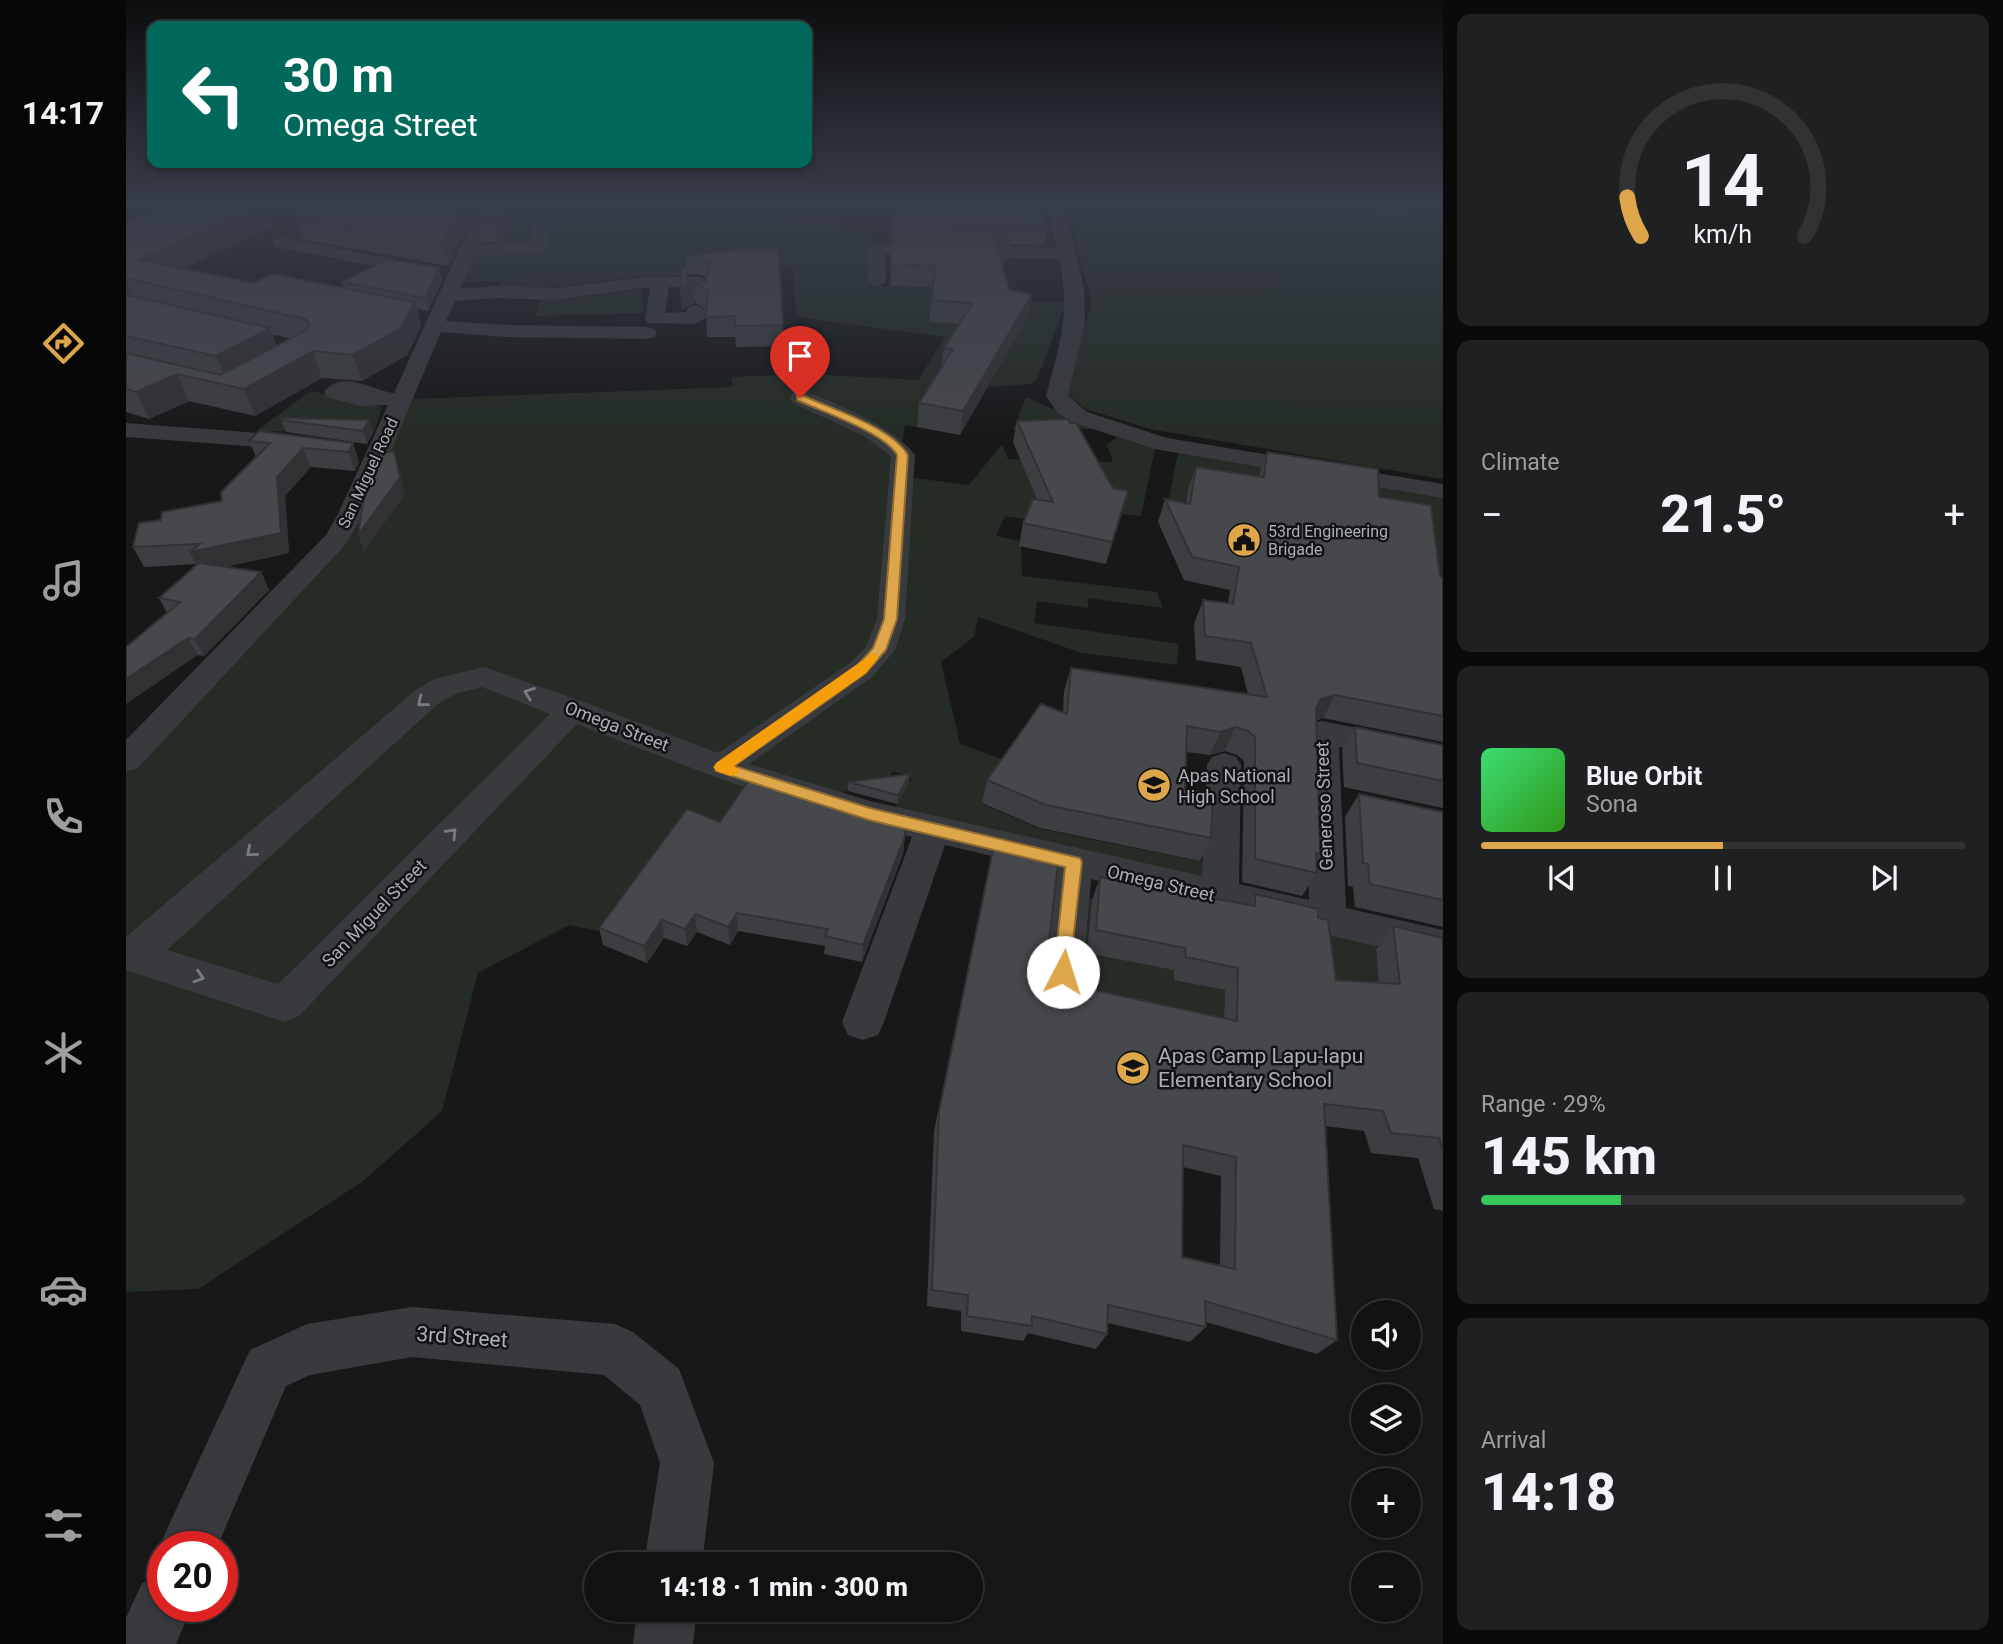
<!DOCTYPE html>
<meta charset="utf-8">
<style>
:root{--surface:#121213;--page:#1f2021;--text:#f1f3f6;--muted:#9c9ea0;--line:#313233;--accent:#dea64b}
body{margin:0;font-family:Roboto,sans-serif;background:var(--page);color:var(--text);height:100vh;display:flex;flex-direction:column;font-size:26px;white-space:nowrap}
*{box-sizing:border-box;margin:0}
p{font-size:23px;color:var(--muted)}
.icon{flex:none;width:38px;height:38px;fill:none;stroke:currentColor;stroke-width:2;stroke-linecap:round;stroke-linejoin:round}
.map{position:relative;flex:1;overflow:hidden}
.drawer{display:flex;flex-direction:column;gap:14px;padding:14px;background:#0a0a0a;width:560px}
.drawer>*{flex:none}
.hud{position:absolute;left:21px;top:21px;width:665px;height:147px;border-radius:14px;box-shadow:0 4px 10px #0003,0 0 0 2px var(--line);background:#00695c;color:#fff;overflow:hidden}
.fabs{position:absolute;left:1225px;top:1300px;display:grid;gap:14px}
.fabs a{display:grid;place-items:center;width:70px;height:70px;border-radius:50%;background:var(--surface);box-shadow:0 4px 10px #0003,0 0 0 2px var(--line);font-size:35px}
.speed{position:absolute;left:21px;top:1531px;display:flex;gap:14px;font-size:35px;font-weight:700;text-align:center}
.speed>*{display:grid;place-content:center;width:91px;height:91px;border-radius:50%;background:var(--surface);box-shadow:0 4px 10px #0003,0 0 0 2px var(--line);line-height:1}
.speed .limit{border:10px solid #d22;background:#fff;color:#111}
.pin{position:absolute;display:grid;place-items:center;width:60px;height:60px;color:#fff;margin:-72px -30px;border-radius:50% 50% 50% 0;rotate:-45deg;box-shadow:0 0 7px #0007}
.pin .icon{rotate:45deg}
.me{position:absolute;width:77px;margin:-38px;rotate:5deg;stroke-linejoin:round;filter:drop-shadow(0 0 5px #0008)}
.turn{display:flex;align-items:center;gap:24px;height:147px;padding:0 21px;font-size:32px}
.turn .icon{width:91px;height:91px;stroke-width:2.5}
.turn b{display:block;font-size:49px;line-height:60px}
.big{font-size:52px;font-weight:800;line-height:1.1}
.drawer .card{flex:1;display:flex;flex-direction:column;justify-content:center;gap:10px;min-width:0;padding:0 24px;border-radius:14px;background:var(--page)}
.drawer .dial{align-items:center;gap:0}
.dial svg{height:182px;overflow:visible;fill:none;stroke:var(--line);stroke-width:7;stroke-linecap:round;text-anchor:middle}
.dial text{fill:var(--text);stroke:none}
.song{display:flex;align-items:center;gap:21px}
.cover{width:84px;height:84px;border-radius:10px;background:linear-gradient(135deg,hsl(140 70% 55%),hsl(110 70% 35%))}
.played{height:7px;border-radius:4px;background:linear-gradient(90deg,var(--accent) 50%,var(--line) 50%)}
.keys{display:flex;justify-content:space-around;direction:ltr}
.heat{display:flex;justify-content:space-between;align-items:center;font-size:38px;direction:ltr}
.charge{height:10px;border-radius:5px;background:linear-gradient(90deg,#34c759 29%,var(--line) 0)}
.trip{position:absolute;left:458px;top:1552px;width:399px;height:70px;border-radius:35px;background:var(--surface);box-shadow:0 4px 10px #0003,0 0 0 2px var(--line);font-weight:800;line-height:70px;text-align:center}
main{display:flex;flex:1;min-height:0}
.dock{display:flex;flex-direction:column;width:126px;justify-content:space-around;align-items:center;background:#070708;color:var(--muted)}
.dock .icon{width:49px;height:49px}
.dock .selected{color:var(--accent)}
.dock b{font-size:32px;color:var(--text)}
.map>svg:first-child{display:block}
.green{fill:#242c25}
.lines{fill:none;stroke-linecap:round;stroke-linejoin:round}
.minor{fill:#393a3e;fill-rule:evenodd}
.wall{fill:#3d3e41;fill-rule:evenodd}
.shaded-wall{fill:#323235}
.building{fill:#47484c;stroke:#323235;stroke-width:2;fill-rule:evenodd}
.oneway{stroke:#787b81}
.route{fill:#dea64b;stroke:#906c31;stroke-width:2}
.slow{fill:#f59e0b}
.labels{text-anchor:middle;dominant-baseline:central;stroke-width:5;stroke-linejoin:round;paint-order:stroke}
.far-street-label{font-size:16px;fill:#abb0b8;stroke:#131314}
.far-poi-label{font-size:16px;fill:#abb0b8;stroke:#131314;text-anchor:start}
.street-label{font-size:18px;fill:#abb0b8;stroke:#131314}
.poi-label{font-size:18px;fill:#abb0b8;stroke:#131314;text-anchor:start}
.near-poi-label{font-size:21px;fill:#abb0b8;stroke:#131314;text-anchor:start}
.near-street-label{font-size:21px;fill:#abb0b8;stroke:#131314}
</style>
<main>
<nav class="dock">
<b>14:17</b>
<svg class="icon selected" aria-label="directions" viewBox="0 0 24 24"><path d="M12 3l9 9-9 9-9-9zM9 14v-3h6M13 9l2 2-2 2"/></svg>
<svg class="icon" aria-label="music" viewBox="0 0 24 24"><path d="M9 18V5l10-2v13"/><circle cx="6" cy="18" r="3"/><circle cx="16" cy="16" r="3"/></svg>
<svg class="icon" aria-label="phone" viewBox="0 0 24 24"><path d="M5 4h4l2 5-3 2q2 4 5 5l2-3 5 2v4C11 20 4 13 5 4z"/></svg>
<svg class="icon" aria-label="climate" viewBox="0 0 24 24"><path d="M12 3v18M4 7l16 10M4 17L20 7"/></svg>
<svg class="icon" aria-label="car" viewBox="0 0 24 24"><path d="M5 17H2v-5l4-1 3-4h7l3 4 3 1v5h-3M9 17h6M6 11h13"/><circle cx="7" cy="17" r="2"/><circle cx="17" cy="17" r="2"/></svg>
<svg class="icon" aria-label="filters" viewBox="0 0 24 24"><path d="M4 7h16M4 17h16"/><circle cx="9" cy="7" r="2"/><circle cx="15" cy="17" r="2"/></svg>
</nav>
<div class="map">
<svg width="1317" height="1644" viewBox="0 0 1317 1644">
<rect width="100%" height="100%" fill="#181819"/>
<!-- green -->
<path class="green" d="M493 204H658L657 222H714V233L742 234 744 286 805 287 806 298 940 302 912 377 906 384 862 387 819 380 791 427 779 425 776 445 780 477 843 485 876 444 882 459 987 462 981 445 991 437 1029 449 1015 516C970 509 925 525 879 516L870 536 895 541 896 576 1031 592 1037 608 962 598V608L911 601 908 623 1053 644 1051 665 956 653 852 617 848 637 815 662 834 744 884 762 856 804 915 829 1077 862 1078 883 769 808 786 778 767 771 757 786 709 793 478 932 443 925 352 973 316 1111 236 1182 72 1289 0 1292V768L119 644 250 472 287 399 607 387 606 377 679 374 792 380 819 337 670 317 666 265 590 267 553 276H520L432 287 373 288 375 281 337 282 349 253C371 246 389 234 393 210L466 206V209L492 207Z
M941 204H1121L1120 210 1141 212 1142 207 1148 208 1149 204H1163L1282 218 1225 204H1317V479L1024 429 960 409 937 392 966 304Z
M516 289 518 313 409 316 414 300H437Z
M185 391 256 407 248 433 130 431Z
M900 397 971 429 887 430Z
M1052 452 1317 496V603L1130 500 1057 522 1038 523Z
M953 895 972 901 1048 970 1099 990 1098 1038 948 1009Z
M1196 932 1250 944 1255 1006 1196 1002Z"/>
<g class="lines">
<!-- minor -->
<path class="minor" d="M1 204H41L43 207C34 215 10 212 1 204Z
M354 204H370L352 245 403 244 409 214 417 209 425 214 420 249 411 254 348 256 334 289 370 286 429 288 520 277H574L583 282 579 300H565L563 296 564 287H543L539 313 560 312 563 307 570 305 580 311 579 318 569 324 522 323 519 319 524 287 429 300 370 298 329 301 320 321 381 325 521 327 528 329 531 333 528 337 521 339 381 337 315 332 238 514 219 545 12 768 0 772V740L200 535 212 514 262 405 234 406 201 397 198 392C216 368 248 391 268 393Z
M921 204H937L958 288 959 322 942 396 961 412 1041 438 1317 484V498L1029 449 945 422 931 412 920 396C934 344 945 313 933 259L759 254 760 282 751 287 742 282 741 249 750 244 931 248Z
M156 238 302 266 311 271 302 276 150 247 147 243 150 239Z
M675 391C705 399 772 430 789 455L779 619 769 650 746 677 623 764 744 801 1076 876 1081 765 1086 757 1098 753 1110 757 1115 765 1113 884 1183 900 1180 732 1185 724 1196 721 1317 745V769L1213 747 1220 908 1317 930V962L965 879 957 972 951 984 937 989 923 984 917 972 929 871 819 845 758 1022 752 1035 737 1040 722 1035 716 1022 786 837C671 810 561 767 451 724L173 1016 159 1022 0 970V937L290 690 308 679 358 667 458 702 592 753 724 663 740 647 751 619 765 456 738 436 667 403 664 398 667 393ZM356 687 424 714 152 984 41 950 312 704 329 694Z
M0 423 172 436 180 438 184 443 180 448 172 450 0 437Z
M286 1307 489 1324 507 1332 553 1369 588 1463 576 1564H518L534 1463 514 1405 478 1375 286 1357 184 1375 160 1386 91 1547H37V1555L33 1547 42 1527 124 1350 181 1324Z
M37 1575V1606H66L50 1644H0V1618L16 1583Z
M511 1610H571L567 1644H507Z"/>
</g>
<!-- wall -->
<path class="wall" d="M46 204H141L148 226 56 269 128 283 218 288 216 282 313 268 316 281 302 311 291 309 295 327 281 355 236 381 196 378 129 416 63 401 23 419 0 412V223ZM147 335H150L164 339 151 346Z
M186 204H353L322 266 176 239 168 215Z
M358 204H493V207L402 209 374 242H356L351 218Z
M767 204H916L921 226 918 245 885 244 883 260 875 261 883 290 902 316 834 435 791 427 793 403 815 367 818 348 833 324 803 322 807 287 764 286Z
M943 204H1029L1028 211 987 210Z
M1121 204H1150L1149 208 1120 205Z
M1163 204H1287L1282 218Z
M614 250 657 325V346L610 347 609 337H581L580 310 570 303 569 283 580 282 581 278 575 275 561 274 560 255Z
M155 420H243L247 433 241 444 160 432Z
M891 421 987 488 1002 491 980 564 893 546 897 523 911 499 887 442Z
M123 441 227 443 233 462 229 471 185 467 159 496 163 553 99 567 135 572 143 590 78 656 72 655 41 613 33 598 70 564 18 567 7 547 35 520 96 501 130 457Z
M1141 452 1253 497 1314 576 1317 577V742L1197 718 1190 720 1194 853 1190 860 1191 873 1176 896 1116 882 1118 761 1111 755 1099 751 1084 755 1060 752 1059 789 1085 838 1074 861 914 828 856 803 861 780 937 712 938 691 945 668 1122 694 1115 667 1070 660 1068 624 1077 600 1102 604 1104 590 1058 580 1032 522 1039 499 1060 503 1062 489 1070 467 1133 476Z
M1229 727 1317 745V808L1218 787 1216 750Z
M722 782 783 783 771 804 722 791Z
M1233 794 1317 812V927L1229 907 1227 887 1222 886 1219 817Z
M594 822 779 836 777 854 736 962 698 954 699 946 612 931 604 945 571 932 561 946 538 938 521 963 477 945 473 928Z
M867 850 922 949 927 981 1098 1018 1099 990 1048 980V970L961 953 966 900 974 877 1123 905 1129 894 1192 918 1210 980 1253 983 1250 949 1267 926 1317 938V1211L1308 1209 1292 1158 1245 1153 1238 1131 1200 1126 1211 1340 1191 1354 1080 1322V1327L1064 1342 982 1323 981 1334 970 1349 902 1333 897 1341 835 1331V1311L801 1306 808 1131ZM1057 1167 1095 1176 1094 1266 1056 1257Z"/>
<!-- shaded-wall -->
<path class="shaded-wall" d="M138 204H141L148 226 24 284 13 260Z
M336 204H353L322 266 317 241Z
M382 204H401L402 209 374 242 369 218Z
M886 239 883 260 866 262 869 241Z
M313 268 316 281 302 311 299 298Z
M0 279 11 302 0 308Z
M567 281 569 303 555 310 554 287Z
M906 294 902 316 834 435 837 411Z
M289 302 295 327 281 355 236 381 227 355Z
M144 328 154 354 101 382 90 356Z
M187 351 196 378 129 416 118 389Z
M51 374 63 401 23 419 10 392Z
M243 420 247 433 241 444 237 431Z
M227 443 233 462 229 471 223 452Z
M177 448 185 467 159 496 163 553 74 572 64 552 151 477Z
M268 451 279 494 238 552 232 535Z
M1002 491 996 513 980 564 986 542Z
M135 572 143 590 78 656 69 639Z
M62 638 72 655 0 704V679Z
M1209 695 1197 718 1183 723 1195 699Z
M1109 727 1099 751 1084 755 1094 732Z
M784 774 783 783 771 804 772 795Z
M779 836 777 854 736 962 737 945Z
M611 913 612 931 604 945 602 927Z
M569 914 571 932 561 946 559 929Z
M536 920 538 938 521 963 518 946Z"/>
<!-- building -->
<path class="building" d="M46 204H138L13 260 128 283 146 274 289 302 274 329 227 355 187 351 118 389 51 374 10 392 0 389V353L94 375 179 331 184 325 179 319 0 278V223Z
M186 204H336L317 241 168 215Z
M358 204H382L369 218H351Z
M767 204H916L921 226 767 223Z
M766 236 886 239 869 241 883 290 906 294 837 411 793 403 827 349 818 348 847 303 805 300 810 266 765 264Z
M614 248H652L657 325 609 326V316L580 317 582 291 569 283 580 282 584 262 574 255H560L614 250Z
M262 259 313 268 299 298 216 282Z
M556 268H560L561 279 567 281 554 287Z
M0 295H1L144 328 90 356 0 336Z
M156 418 243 420 237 431 155 420Z
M943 419 944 423H950L987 488 1002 491 986 542 897 523 907 499 927 502 891 421Z
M133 431 227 443 223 452 177 448 151 477 155 533 64 552 74 544 7 547 13 523 35 520 36 512 96 501 95 492 144 443 123 441Z
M268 451 274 477 232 535 240 486 254 453Z
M1141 452 1252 469 1253 497 1305 505 1314 576 1317 577V716L1209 695 1195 699 1190 708 1194 853H1190L1191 873 1129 859V737L1122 731 1109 727 1094 732 1061 726 1059 789 1087 794 1085 838 920 805 861 780 915 704 941 714 945 668 1141 697 1125 643 1079 636 1077 600 1107 604 1113 567 1066 557 1039 499 1064 504 1070 467 1138 477Z
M73 563 135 572 69 639 62 638 0 679V647L54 602 33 598Z
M1229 727 1317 745V781L1231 763Z
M784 774 772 795 722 782Z
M624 778 642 784 652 783 779 819V836L737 945 699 936 702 929 611 913 602 927 569 914 559 929 536 920 518 946 473 928 561 809 594 822Z
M1233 794 1317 812V900L1244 884 1242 864 1237 863Z
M867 850 932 864 922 949 930 964 927 981 1111 1021 1112 968 1060 957 1059 948 970 930 974 877 1129 906V894L1192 909V918L1202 920 1210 980 1274 984 1267 926 1317 938V1150L1313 1138 1265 1133 1257 1111 1198 1104 1211 1340 1079 1301 1080 1327 982 1305 981 1334 906 1316V1326L841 1316 842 1295 806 1290 813 1111ZM1057 1145 1110 1157 1109 1269 1056 1257Z"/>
<!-- one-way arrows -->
<defs><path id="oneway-chevron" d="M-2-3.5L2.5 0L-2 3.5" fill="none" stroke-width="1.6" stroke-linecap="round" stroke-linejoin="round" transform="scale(1.75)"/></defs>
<g class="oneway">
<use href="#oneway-chevron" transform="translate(403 693) rotate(-160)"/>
<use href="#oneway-chevron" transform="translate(296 702) rotate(141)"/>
<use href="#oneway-chevron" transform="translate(326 833) rotate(-46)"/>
<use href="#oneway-chevron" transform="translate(125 852) rotate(139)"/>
<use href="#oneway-chevron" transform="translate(73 977) rotate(18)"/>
</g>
<!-- sky -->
<linearGradient id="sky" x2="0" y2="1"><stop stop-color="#0d0d0e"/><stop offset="0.47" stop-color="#373d49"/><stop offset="1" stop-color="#373d49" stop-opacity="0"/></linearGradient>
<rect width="1317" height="434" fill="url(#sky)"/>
<!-- route -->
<path class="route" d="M671 396H678C708 410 766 427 782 455L771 619 760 650 740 673 608 766 744 808 954 858 956 862 943 977 937 979 931 977 928 972 939 867 743 820 590 771 588 767 730 667 747 648 758 619 771 455C758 432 696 412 671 400Z"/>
<!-- slow -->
<path class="slow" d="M747 653 753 657 740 673 608 766 613 770 611 774 605 776 590 771 588 767 590 763Z"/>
<!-- icons -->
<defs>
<g id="civic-disc" transform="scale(1.75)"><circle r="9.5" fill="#dea64b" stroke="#131314"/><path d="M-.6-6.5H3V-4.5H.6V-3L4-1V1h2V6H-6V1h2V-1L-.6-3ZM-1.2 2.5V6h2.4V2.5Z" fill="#111"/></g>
<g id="school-disc" transform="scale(1.75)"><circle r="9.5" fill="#dea64b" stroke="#131314"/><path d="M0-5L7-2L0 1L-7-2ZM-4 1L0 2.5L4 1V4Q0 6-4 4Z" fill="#111"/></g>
</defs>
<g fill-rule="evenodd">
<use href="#civic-disc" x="1118" y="540"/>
<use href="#school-disc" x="1028" y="785"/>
<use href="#school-disc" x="1007" y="1068"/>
</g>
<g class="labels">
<!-- far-street labels -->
<g class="far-street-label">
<text transform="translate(242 473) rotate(-65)">San Miguel Road</text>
</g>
<!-- far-poi labels -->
<g class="far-poi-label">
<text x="1142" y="531">53rd Engineering<tspan x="1142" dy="18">Brigade</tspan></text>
</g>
<!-- street labels -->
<g class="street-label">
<text transform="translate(491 726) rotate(21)">Omega Street</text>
<text transform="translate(1198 806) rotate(-92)">Generoso Street</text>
<text transform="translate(1035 883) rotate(13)">Omega Street</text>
<text transform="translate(248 913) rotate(-46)">San Miguel Street</text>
</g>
<!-- poi labels -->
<g class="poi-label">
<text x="1052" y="775">Apas National<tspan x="1052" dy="21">High School</tspan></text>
</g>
<!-- near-poi labels -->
<g class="near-poi-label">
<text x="1032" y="1056">Apas Camp Lapu-lapu<tspan x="1032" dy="24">Elementary School</tspan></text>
</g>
<!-- near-street labels -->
<g class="near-street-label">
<text transform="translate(336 1337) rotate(4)">3rd Street</text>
</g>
</g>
</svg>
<div class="fabs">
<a><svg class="icon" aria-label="sound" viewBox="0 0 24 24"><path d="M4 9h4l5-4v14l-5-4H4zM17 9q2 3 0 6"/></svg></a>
<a><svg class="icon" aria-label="layers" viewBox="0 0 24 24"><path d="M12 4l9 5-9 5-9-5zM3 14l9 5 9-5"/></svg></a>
<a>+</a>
<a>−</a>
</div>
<div class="speed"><div class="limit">20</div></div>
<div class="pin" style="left:674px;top:398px;background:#d93025"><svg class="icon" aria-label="arrive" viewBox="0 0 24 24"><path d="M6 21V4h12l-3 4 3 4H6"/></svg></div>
<svg class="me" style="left:937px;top:972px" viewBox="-20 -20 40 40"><circle r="19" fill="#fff"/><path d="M0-13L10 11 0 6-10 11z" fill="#dea64b"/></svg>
<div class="trip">14:18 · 1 min · 300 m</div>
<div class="hud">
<div class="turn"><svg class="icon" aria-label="left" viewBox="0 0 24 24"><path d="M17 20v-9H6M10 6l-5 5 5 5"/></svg><div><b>30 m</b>Omega Street</div></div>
</div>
</div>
<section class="drawer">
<div class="card dial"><svg viewBox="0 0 100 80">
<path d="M14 69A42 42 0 1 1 86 69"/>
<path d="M14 69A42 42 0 0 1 8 52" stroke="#dea64b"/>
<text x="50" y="56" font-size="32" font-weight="700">14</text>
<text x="50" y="72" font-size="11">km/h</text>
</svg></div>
<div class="card"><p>Climate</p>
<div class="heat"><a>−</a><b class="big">21.5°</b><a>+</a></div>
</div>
<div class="card">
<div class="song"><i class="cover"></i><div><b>Blue Orbit</b><p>Sona</p></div></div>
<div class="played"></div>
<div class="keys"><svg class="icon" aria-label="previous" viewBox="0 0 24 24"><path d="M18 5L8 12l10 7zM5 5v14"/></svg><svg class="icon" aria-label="pause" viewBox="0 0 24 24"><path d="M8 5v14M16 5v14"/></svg><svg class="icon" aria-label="next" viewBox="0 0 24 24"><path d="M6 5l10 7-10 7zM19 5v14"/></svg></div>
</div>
<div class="card"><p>Range · 29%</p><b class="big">145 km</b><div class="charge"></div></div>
<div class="card"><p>Arrival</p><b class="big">14:18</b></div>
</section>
</main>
